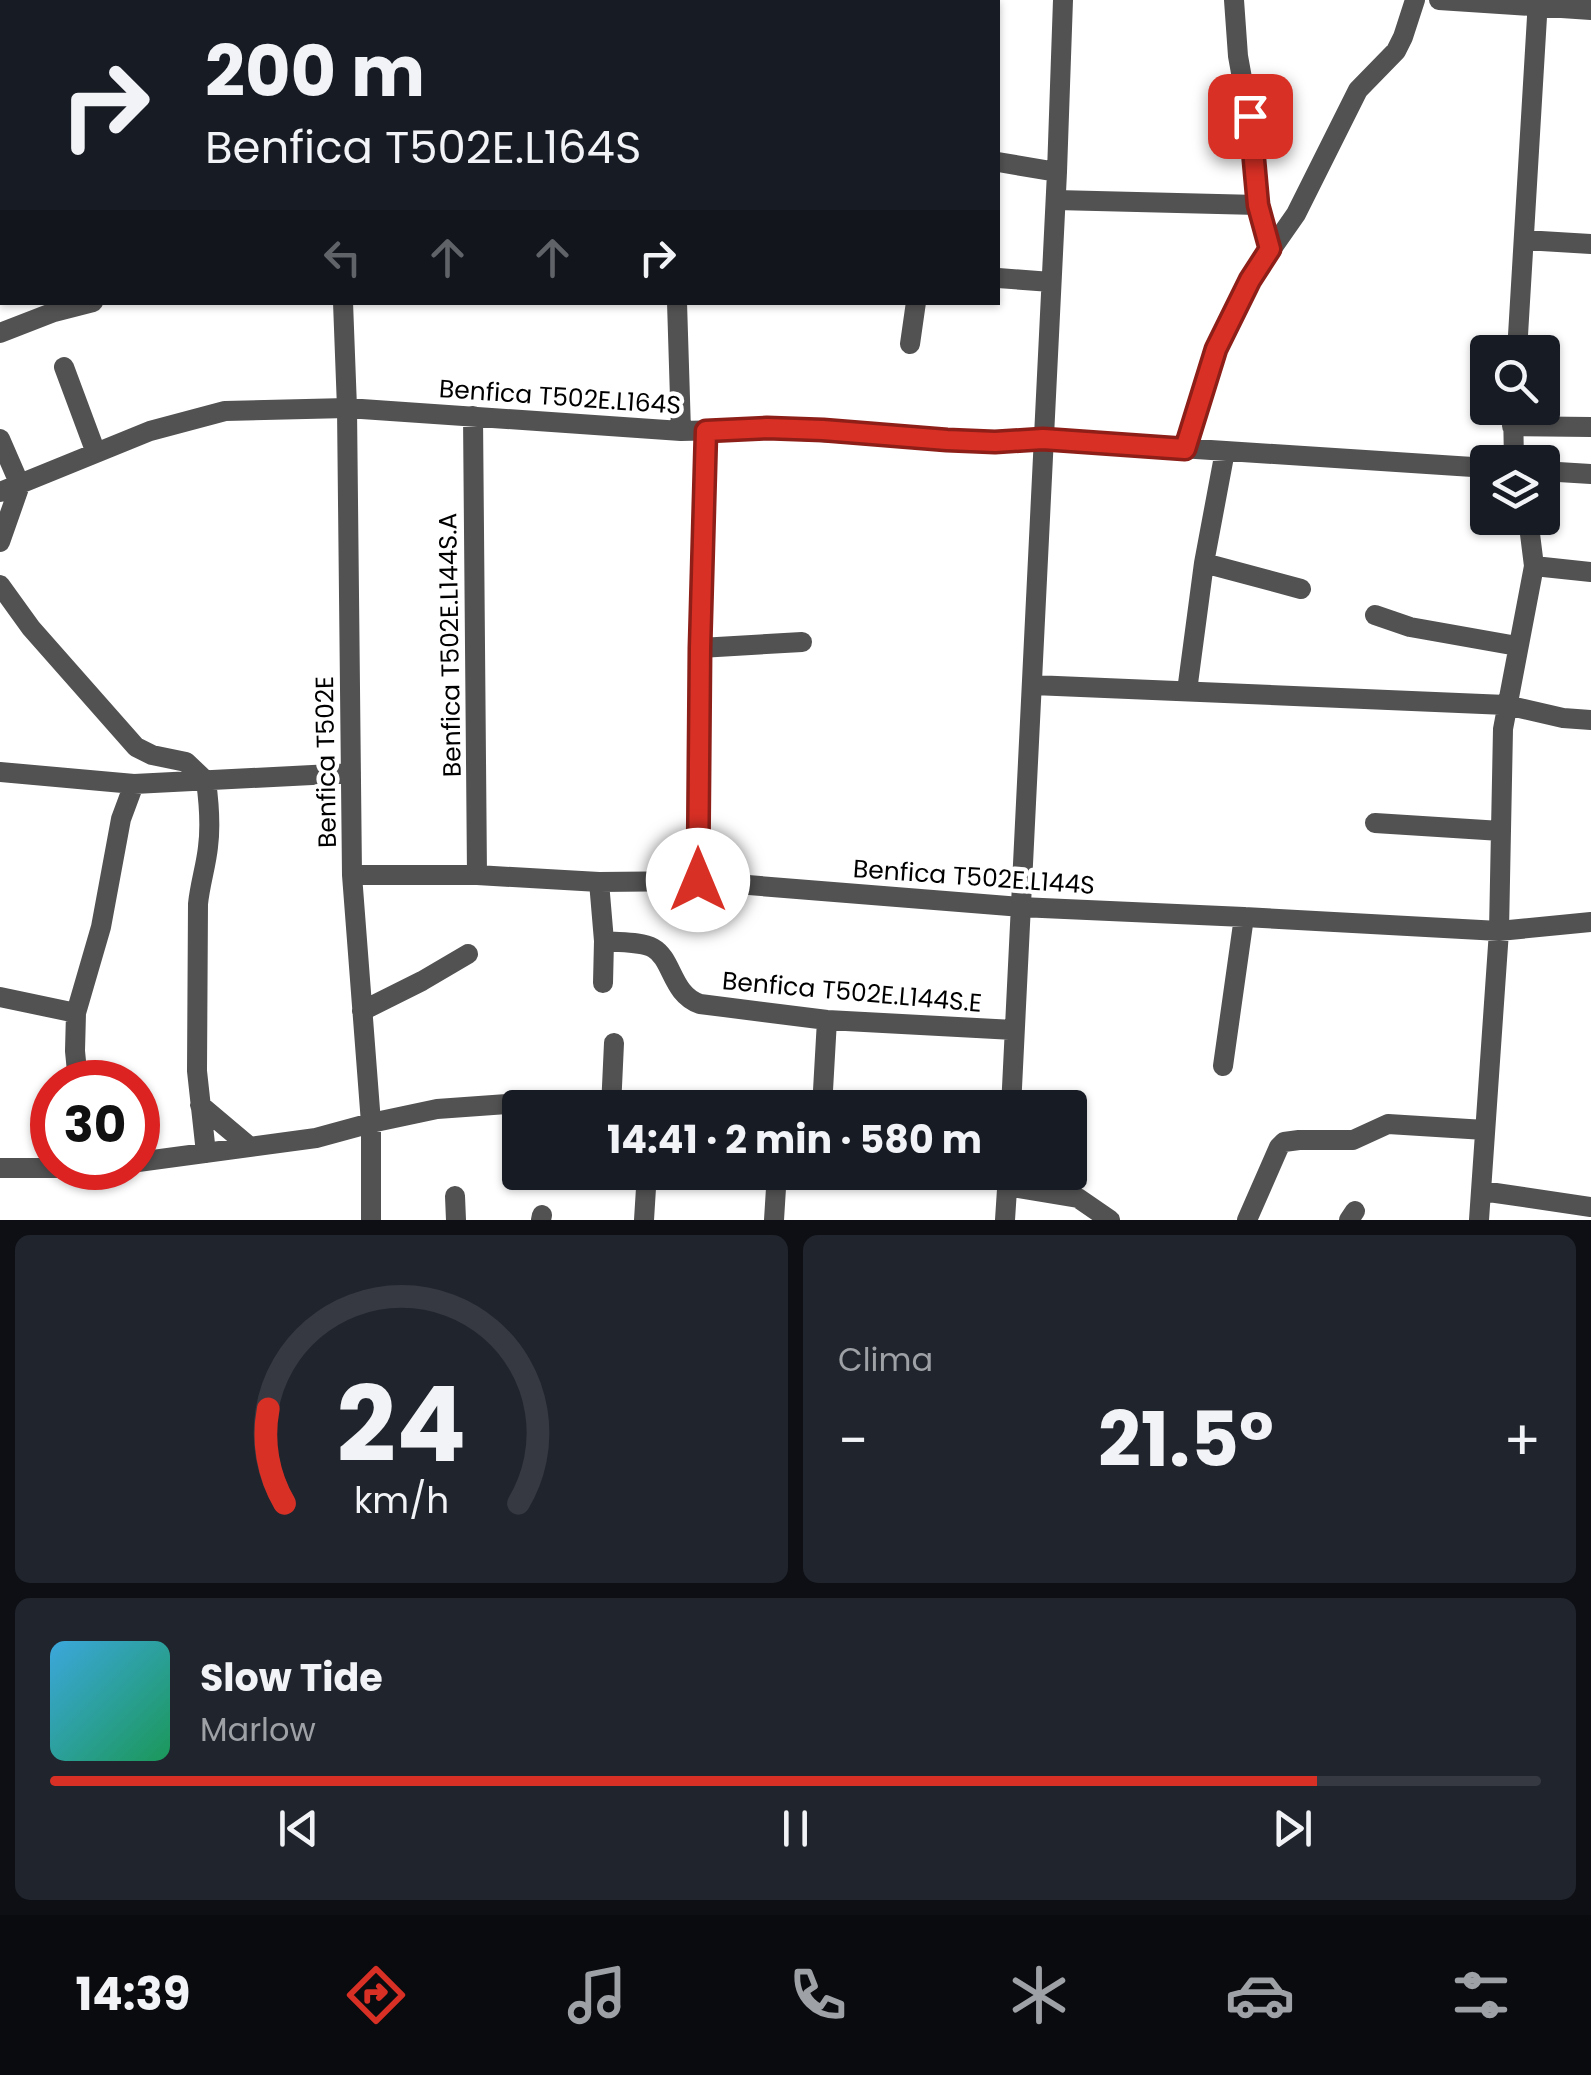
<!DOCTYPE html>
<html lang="pt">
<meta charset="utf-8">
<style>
:root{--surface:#171b24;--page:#20242c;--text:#f1f3f6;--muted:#9ea1a6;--line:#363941;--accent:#d93025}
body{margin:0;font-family:Poppins,sans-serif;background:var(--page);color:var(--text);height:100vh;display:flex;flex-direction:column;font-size:38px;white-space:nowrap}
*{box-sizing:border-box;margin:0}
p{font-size:32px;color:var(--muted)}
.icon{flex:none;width:55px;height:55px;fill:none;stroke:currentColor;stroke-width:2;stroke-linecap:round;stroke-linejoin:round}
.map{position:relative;height:1220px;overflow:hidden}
.drawer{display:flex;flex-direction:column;gap:15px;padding:15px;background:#0d0f14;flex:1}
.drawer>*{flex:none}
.guide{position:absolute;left:0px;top:0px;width:1000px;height:305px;box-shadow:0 2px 8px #0004;background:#171b24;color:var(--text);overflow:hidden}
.fabs{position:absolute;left:1470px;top:335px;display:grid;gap:20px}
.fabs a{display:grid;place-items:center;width:90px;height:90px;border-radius:10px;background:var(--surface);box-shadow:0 2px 8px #0004;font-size:50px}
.speed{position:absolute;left:30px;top:1060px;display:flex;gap:20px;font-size:50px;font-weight:700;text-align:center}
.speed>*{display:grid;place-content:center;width:130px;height:130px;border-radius:50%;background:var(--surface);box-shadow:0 2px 8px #0004;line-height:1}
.speed .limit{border:15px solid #d22;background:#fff;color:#111}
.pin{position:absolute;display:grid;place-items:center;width:85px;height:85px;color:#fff;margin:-42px;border-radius:20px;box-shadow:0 5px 15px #0006}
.me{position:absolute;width:110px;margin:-55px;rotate:0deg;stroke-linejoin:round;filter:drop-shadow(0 0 8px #0008)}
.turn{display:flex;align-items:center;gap:35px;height:210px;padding:0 40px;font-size:45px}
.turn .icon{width:130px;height:130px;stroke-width:2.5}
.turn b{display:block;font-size:70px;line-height:85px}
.lanes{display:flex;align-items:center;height:95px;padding:0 40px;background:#0003;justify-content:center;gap:50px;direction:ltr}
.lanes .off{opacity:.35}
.big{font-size:75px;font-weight:700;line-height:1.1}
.drawer .tile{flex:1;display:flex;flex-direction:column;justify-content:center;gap:15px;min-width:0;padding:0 35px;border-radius:15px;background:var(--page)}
.drawer .dial{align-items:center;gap:0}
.dial svg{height:260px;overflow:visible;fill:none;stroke:var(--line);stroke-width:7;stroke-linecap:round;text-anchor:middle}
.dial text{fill:var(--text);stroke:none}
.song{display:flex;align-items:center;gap:30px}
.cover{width:120px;height:120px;border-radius:15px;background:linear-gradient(135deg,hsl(200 70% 55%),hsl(150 70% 35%))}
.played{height:10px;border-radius:5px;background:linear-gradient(90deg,var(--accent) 85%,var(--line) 85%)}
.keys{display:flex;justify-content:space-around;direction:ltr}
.heat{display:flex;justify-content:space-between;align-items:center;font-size:55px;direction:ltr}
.drawer .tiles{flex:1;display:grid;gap:15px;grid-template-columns:1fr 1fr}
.tile:last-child{grid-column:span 2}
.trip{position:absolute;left:502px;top:1090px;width:585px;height:100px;border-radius:10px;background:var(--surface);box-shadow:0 2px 8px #0004;font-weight:700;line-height:100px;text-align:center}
.tabs{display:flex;height:160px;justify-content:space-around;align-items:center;background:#090b0e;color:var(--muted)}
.tabs .icon{width:70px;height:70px}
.tabs .selected{color:var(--accent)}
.tabs b{font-size:45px;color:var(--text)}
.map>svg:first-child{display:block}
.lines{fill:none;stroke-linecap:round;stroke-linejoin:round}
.minor{stroke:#525252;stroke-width:20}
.route-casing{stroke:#8d1f18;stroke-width:25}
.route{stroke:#d93025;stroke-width:18}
.labels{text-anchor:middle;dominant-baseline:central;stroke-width:9;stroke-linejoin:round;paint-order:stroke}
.street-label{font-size:25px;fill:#000;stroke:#fff}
</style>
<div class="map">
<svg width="1591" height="1220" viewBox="0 0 1591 1220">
<rect width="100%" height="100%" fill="#fff"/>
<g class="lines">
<!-- minor -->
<path class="minor" d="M28 0V2
M1234 0 1238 56 1249 117 1258 205 1270 249
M1439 0 1591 10
M336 2V0
M510 2 511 0
M675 2 676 0
M836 2V0
M0 49 2 48
M998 162 1057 172
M1056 200 1258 205
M0 213 2 212
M1524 240 1591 244
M998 278 1051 282
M343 302 347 408 352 875 371 1123V1220
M677 302 681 431
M0 333 54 312 93 302
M910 344 916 302
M1517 352 1538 0
M64 367 96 453
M1513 408 1514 462
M473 416 477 875
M1512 426 1591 427
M0 439 20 485 0 542
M1185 449 1216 349 1250 280 1296 214 1358 90 1396 51 1403 37 1415 0
M1542 471 1591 474
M0 492 150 431 225 411 347 408 681 431 767 429 995 442 1043 439 1488 468
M1204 563 1225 451
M1534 566 1591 572
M0 585 31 628 136 747 152 755 186 762 206 781C209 803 211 824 208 847 206 866 200 884 198 904L197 1071 206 1153
M1375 615 1410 627 1517 646
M700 648 802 642
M1033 685 1506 705 1563 718 1591 720
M1187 691 1204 563 1301 589
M0 772 134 784
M1375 823 1501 831
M352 875H477L599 882 698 881 1020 907 1244 917 1499 931 1591 922
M698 881 700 648 706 431
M599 882 604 941 603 983
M604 941C618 943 640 941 653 948 673 959 671 994 700 1004L827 1020 1014 1030
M0 997 76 1013
M362 1011 422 981 468 954
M1223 1066 1244 917
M78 1082 75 1051 76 1013 101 927 121 819 134 784 351 773
M200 1105 250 1147
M611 1108 614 1043
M822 1108 827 1020
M1011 1108 1057 172 1063 0
M138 1162 316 1138 371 1123 437 1109 507 1104 549 1108
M0 1168H99
M1007 1186 1078 1198 1110 1220
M1482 1191 1591 1207
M455 1196 456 1220
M541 1220 542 1215
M644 1220 647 1172
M774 1220 777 1172
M1005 1220 1008 1174
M1247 1220 1279 1147 1284 1142 1299 1140H1353L1388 1124 1485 1130
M1349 1220 1355 1211
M1479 1220 1499 931 1503 729 1534 566 1528 518"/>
</g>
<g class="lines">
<!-- route casing -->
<g class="route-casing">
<path id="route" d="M698 880 700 648 706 431 767 428 823 430 947 440 995 442 1043 439 1185 449 1216 349 1250 280 1270 249 1258 205 1250 116"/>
</g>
<!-- route -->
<use href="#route" class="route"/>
</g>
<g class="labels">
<!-- street labels -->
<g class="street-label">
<text transform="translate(560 397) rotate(4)">Benfica T502E.L164S</text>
<text transform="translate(450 645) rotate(-91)">Benfica T502E.L144S.A</text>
<text transform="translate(326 762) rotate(-91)">Benfica T502E</text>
<text transform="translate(974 877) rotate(4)">Benfica T502E.L144S</text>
<text transform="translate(852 992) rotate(5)">Benfica T502E.L144S.E</text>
</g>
</g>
</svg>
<div class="fabs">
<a><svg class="icon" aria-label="search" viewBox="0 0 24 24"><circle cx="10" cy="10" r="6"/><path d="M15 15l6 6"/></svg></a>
<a><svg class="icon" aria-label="layers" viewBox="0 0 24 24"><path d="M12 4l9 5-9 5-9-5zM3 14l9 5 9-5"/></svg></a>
</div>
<div class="speed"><div class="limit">30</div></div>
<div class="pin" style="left:1250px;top:116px;background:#d93025"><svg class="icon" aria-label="arrive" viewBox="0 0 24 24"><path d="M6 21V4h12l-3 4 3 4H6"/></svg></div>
<svg class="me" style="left:698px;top:880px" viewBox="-20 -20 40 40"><circle r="19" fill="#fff"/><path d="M0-13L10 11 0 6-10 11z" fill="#d93025"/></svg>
<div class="trip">14:41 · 2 min · 580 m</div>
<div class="guide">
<div class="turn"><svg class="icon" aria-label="right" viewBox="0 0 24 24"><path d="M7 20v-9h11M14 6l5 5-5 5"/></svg><div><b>200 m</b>Benfica T502E.L164S</div></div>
<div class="lanes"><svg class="icon off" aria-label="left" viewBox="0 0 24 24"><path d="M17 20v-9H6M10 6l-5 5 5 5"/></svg><svg class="icon off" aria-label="ahead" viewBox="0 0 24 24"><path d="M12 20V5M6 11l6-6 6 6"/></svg><svg class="icon off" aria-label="ahead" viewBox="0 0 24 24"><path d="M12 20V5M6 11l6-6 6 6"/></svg><svg class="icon" aria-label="right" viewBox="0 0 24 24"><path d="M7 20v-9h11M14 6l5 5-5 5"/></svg></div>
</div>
</div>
<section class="drawer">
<div class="tiles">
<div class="tile dial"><svg viewBox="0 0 100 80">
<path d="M14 69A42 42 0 1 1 86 69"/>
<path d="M14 69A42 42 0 0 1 9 40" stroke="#d93025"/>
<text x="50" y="56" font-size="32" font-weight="700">24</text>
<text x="50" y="72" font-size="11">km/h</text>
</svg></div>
<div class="tile"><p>Clima</p>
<div class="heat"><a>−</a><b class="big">21.5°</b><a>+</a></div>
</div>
<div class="tile">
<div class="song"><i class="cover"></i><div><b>Slow Tide</b><p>Marlow</p></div></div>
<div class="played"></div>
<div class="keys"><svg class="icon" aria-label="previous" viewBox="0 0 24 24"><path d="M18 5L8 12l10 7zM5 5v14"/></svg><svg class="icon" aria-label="pause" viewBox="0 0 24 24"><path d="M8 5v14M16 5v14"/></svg><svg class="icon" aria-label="next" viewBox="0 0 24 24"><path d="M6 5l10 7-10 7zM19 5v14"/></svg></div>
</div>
</div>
</section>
<nav class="tabs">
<b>14:39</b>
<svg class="icon selected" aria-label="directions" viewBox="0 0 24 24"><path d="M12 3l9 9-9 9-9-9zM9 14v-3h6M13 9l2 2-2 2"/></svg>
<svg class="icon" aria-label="music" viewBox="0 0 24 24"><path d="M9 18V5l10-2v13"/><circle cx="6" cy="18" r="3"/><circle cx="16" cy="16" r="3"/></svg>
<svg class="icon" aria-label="phone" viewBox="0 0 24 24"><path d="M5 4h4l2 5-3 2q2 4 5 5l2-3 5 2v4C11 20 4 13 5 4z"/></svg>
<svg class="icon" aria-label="climate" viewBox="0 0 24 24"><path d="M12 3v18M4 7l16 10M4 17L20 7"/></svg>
<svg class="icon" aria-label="car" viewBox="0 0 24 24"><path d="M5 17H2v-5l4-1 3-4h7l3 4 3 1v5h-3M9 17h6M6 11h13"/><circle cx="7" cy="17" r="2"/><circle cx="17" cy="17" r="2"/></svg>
<svg class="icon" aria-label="filters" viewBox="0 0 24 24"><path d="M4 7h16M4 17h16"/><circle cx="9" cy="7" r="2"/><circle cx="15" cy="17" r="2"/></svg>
</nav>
